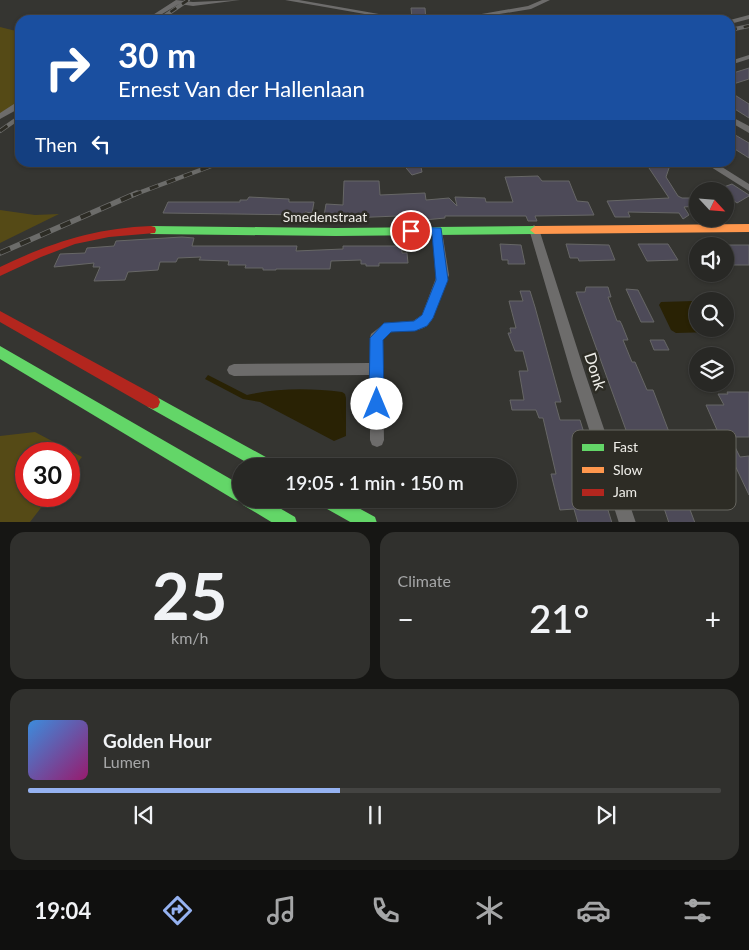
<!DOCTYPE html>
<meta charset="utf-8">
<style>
:root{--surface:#282825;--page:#30302d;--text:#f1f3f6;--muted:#a5a6a7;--line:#444442;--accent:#95b2f1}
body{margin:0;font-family:Lato,sans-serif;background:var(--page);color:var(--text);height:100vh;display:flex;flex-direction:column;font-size:19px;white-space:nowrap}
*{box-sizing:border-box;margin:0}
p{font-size:16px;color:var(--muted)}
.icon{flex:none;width:28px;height:28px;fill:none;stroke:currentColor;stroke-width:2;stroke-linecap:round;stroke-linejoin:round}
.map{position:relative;height:522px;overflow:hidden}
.drawer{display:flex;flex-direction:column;gap:10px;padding:10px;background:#161614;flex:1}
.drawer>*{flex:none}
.banner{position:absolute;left:15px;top:15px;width:720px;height:152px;border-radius:15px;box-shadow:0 1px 4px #0004,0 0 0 1px var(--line);background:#1a4fa0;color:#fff;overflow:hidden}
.needle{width:32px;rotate:116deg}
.buttons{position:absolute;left:689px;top:182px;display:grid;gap:10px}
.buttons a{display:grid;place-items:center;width:45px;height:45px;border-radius:50%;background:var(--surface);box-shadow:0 1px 4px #0004,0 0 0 1px var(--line);font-size:25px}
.speed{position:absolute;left:15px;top:442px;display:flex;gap:10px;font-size:25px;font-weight:700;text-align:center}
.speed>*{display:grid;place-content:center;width:65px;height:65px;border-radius:50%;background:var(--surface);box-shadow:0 1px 4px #0004,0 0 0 1px var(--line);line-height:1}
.speed .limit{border:8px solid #d22;background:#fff;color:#111}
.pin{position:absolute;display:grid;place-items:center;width:42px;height:42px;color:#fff;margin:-21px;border:2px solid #fff;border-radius:50%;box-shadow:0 1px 5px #0007}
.me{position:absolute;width:55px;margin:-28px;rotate:0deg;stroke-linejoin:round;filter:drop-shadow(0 0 4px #0008)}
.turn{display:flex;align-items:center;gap:18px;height:105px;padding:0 20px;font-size:22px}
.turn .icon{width:65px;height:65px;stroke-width:2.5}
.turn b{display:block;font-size:35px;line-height:42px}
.then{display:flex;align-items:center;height:48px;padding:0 20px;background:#0003;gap:10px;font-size:19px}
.big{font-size:38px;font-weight:600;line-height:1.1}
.drawer .widget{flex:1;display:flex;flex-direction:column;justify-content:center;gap:8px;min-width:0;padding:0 18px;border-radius:15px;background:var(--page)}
.drawer .dial{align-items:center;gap:0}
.dial b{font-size:65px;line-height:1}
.song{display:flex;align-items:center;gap:15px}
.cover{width:60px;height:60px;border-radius:8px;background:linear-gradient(135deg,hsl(210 70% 55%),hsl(320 70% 35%))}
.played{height:5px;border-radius:2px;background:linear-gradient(90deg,var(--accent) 45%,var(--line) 45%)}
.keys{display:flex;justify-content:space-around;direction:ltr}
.heat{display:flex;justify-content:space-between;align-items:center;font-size:28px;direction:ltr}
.drawer .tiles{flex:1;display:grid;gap:10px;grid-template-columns:1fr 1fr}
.widget:last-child{grid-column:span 2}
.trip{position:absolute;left:232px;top:458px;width:285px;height:50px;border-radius:25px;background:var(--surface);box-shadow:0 1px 4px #0004,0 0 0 1px var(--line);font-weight:600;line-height:50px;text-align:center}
.dock{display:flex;height:80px;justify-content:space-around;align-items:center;background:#10100f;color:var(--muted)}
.dock .icon{width:35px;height:35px}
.dock .selected{color:var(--accent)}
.dock b{font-size:22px;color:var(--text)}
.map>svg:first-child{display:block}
.green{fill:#554a16}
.water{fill:#292204}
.building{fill:#4d4a58;stroke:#676766}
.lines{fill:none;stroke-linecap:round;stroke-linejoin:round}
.street{fill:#6d6c6b;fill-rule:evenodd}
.fast{fill:#63d668;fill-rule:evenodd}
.slow{fill:#ff974d;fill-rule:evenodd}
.jam{fill:#b3261e;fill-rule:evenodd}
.rail-far2-casing{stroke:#6c6c6a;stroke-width:4}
.rail-far1-casing{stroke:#6c6c6a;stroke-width:4.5}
.rail-casing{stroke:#6c6c6a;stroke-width:5.5}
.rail-far2{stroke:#2d2c25;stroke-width:2.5;stroke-dasharray:7;stroke-linecap:butt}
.rail-far1{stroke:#2d2c25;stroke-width:3;stroke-dasharray:9;stroke-linecap:butt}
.rail{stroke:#2d2c25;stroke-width:4;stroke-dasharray:11;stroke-linecap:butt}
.route{fill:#1a73e8;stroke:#114b97}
.labels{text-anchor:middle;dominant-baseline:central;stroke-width:5;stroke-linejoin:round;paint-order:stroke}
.street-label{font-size:14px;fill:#efeee9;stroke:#2d2c25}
.near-street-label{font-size:16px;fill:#efeee9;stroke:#2d2c25}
.key{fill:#2d2c25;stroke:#676660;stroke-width:1}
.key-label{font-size:14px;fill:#efeee9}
</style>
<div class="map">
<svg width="749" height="523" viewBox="0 0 749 523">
<rect width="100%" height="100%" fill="#353531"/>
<!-- green -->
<path class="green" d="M0 27 20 32V101L0 114Z
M0 210 35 215 59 214 0 243Z
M35 432 82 457 69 473V454H26V496H50L30 522H0V436Z"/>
<!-- water -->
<path class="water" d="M694 301 697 303 698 329H714V331L713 332 676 333 671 330 659 305 661 302Z
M208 375 247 395C278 388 310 388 342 392L345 394 346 398V436L334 441 260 402 243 399 205 379Z"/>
<!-- building -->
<path class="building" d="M411 8H425L426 20 412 18Z
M749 68V79L730 85V74Z
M730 92 749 104V118L730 106Z
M730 132 749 143V158L730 146Z
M401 162H420L422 172 412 175Z
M645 162H671L666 177 678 196 682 198H698V206L684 207 689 215 683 219 679 213 628 212 630 217H615L607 201 669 198Z
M538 176 542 181H569L577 201 588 202 594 215 535 216 537 221H528L526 216H445V218L424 220 422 215 349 218 324 216 326 204 343 205 344 181H379L380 195 425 193 426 200 449 198 457 206 455 197 485 198 486 202H513L505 177Z
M732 184 749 195V196L737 203 725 194V191L718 189Z
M249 197 289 199V202H314L312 213 305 212V215L163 213 168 202H240V200H247Z
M182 237 194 238 192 246H297L296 251 343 249V246H402V253H407L408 263H379V266H366V264H361V260L331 261 330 269H276V270H263V268H245L246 265H228L229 261 199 260 201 257 178 258 176 262H160L158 270 128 272 125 280 94 281 100 267H93L94 263 54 267 60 254 85 253 87 248 114 246 116 241Z
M500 244 521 245 525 264H508V260H502Z
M566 244 609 245 615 260 579 261 578 258H570Z
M638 244H668L678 260 647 261Z
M725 245H749V265H725Z
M586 287H608L611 297H608L617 321H620L622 325 628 340H623L632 362H635L647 390H653L669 432H658L668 455H635L576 292H585Z
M626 289 638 290 654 322H641Z
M520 291H530L535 307 561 402H555L560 420H580L612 523H578L574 509 560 510 551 474H556L543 418H539L536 410H512L510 400H524L519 371H528L523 351H515L508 333H511L510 328H516L509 301H523Z
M650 340H664L669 350H654Z
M727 392H749V437H730L740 457 749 456V495L731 457H732L720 456 717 450H702L693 431 717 430 706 405H724L718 394H728Z
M661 499H686L695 523H669Z"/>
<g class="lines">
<!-- street -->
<path class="street" d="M176 0 193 2 240 0 193 6 179 4 152 20H145Z
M285 0H299L413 20H399Z
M542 0H550L531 9 481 17V20H475L476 15 528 6Z
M749 15V19L730 24V20Z
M749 55V59L730 65V61Z
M17 102H20V108L0 119V113Z
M730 116 749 126V133L730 122Z
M703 162H714L749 184V191Z
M534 225 539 229 586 376 636 523H619L572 376 529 229Z
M437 227 442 231 449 275 433 318C423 337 406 327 392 332 389 333 385 338 382 340L384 440 382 445 377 447 372 445 370 440V375L234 376 229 374 227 370 229 366 234 364 370 363V338L371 334 385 323 413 321 422 315 437 275 432 231Z"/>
<!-- fast -->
<path class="fast" d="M151 226 336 228 535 226 540 230 535 234 336 236 151 234 146 230Z
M0 346 241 485V499H264L295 517 297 523H273L243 505 242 502 235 500 0 359Z
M153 395 273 461 276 466H253L148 407 146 402 148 397Z
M318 499H342L375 517 377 523H352L320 505Z"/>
<!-- slow -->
<path class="slow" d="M749 224V232L535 234 530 230 535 226Z"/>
<!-- jam -->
<path class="jam" d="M151 226 155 227 156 230 155 233 109 237 75 244 41 257 0 276V267C50 243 95 228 151 226Z
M0 311 158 397 160 402 158 407 153 409 148 407 0 322Z"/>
<!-- rail-far2 casing -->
<g class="rail-far2-casing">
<path id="rail-far2" d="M159 20 188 0
M730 30 749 26"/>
</g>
<!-- rail-far1 casing -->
<g class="rail-far1-casing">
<path id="rail-far1" d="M0 131 20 117
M133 195 222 162"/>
</g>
<!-- rail casing -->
<g class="rail-casing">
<path id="rail" d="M0 253 137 193"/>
</g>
<!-- rail-far2 -->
<use href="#rail-far2" class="rail-far2"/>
<!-- rail-far1 -->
<use href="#rail-far1" class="rail-far1"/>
<!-- rail -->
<use href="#rail" class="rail"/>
</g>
<!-- route -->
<path class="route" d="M411 227 441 228 448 280 433 318 427 326 415 331 391 332 383 340 384 404 382 409 377 411 372 409 369 404 370 338 384 323 414 321 422 315 436 280 432 234H407L406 231Z"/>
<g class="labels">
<!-- street labels -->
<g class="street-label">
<text x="325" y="216">Smedenstraat</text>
</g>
<!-- near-street labels -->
<g class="near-street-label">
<text transform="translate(596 371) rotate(72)">Donk</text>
</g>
</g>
<!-- legend -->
<rect x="572" y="430" width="164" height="80" rx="8" class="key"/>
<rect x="582" y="444" width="22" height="7" fill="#63d668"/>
<rect x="582" y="467" width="22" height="6" fill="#ff974d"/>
<rect x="582" y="489" width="22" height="7" fill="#b3261e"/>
<g class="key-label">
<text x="613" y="452">Fast</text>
<text x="613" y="475">Slow</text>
<text x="613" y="497">Jam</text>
</g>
</svg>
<div class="buttons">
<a><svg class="needle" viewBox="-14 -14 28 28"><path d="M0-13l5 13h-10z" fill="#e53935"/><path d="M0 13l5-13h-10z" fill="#a5a6a7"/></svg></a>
<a><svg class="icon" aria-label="sound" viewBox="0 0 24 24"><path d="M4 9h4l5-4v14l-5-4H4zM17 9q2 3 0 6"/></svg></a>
<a><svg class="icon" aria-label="search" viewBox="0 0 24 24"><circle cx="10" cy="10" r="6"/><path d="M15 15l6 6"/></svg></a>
<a><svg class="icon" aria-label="layers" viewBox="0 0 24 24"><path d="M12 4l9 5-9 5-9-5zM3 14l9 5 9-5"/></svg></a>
</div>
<div class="speed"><div class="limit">30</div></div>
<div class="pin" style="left:411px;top:231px;background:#d93025"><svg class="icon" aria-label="arrive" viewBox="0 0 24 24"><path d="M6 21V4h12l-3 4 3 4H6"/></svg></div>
<svg class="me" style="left:377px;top:404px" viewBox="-20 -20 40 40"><circle r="19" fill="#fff"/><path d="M0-13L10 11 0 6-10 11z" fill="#1a73e8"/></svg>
<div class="trip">19:05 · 1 min · 150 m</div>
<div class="banner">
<div class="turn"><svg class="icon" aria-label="right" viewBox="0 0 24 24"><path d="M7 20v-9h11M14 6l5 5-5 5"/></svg><div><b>30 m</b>Ernest Van der Hallenlaan</div></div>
<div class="then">Then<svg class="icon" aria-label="left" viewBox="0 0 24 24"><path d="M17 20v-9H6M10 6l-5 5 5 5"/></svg></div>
</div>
</div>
<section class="drawer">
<div class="tiles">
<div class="widget dial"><b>25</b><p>km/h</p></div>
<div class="widget"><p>Climate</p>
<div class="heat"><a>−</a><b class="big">21°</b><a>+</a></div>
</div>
<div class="widget">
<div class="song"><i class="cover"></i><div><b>Golden Hour</b><p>Lumen</p></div></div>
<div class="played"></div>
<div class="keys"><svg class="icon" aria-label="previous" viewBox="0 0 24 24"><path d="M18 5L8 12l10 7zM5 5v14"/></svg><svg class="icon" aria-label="pause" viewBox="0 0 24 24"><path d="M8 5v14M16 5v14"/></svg><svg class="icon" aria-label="next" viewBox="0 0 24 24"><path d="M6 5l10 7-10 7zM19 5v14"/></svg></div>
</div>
</div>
</section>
<nav class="dock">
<b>19:04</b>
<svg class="icon selected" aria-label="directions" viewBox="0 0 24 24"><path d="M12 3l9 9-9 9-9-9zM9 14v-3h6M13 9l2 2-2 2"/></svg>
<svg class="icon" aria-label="music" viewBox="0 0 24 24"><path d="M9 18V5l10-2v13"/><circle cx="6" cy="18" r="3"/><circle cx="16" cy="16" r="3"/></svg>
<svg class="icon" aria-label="phone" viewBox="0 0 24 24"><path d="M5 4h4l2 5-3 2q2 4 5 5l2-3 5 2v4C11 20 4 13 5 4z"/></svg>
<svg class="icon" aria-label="climate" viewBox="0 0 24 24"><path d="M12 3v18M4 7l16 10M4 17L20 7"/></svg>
<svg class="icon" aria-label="car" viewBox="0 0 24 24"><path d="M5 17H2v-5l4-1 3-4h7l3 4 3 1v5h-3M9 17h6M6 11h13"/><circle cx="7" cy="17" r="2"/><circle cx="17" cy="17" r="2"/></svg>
<svg class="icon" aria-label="filters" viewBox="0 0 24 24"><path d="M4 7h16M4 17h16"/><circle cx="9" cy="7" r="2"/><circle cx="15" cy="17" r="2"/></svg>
</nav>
